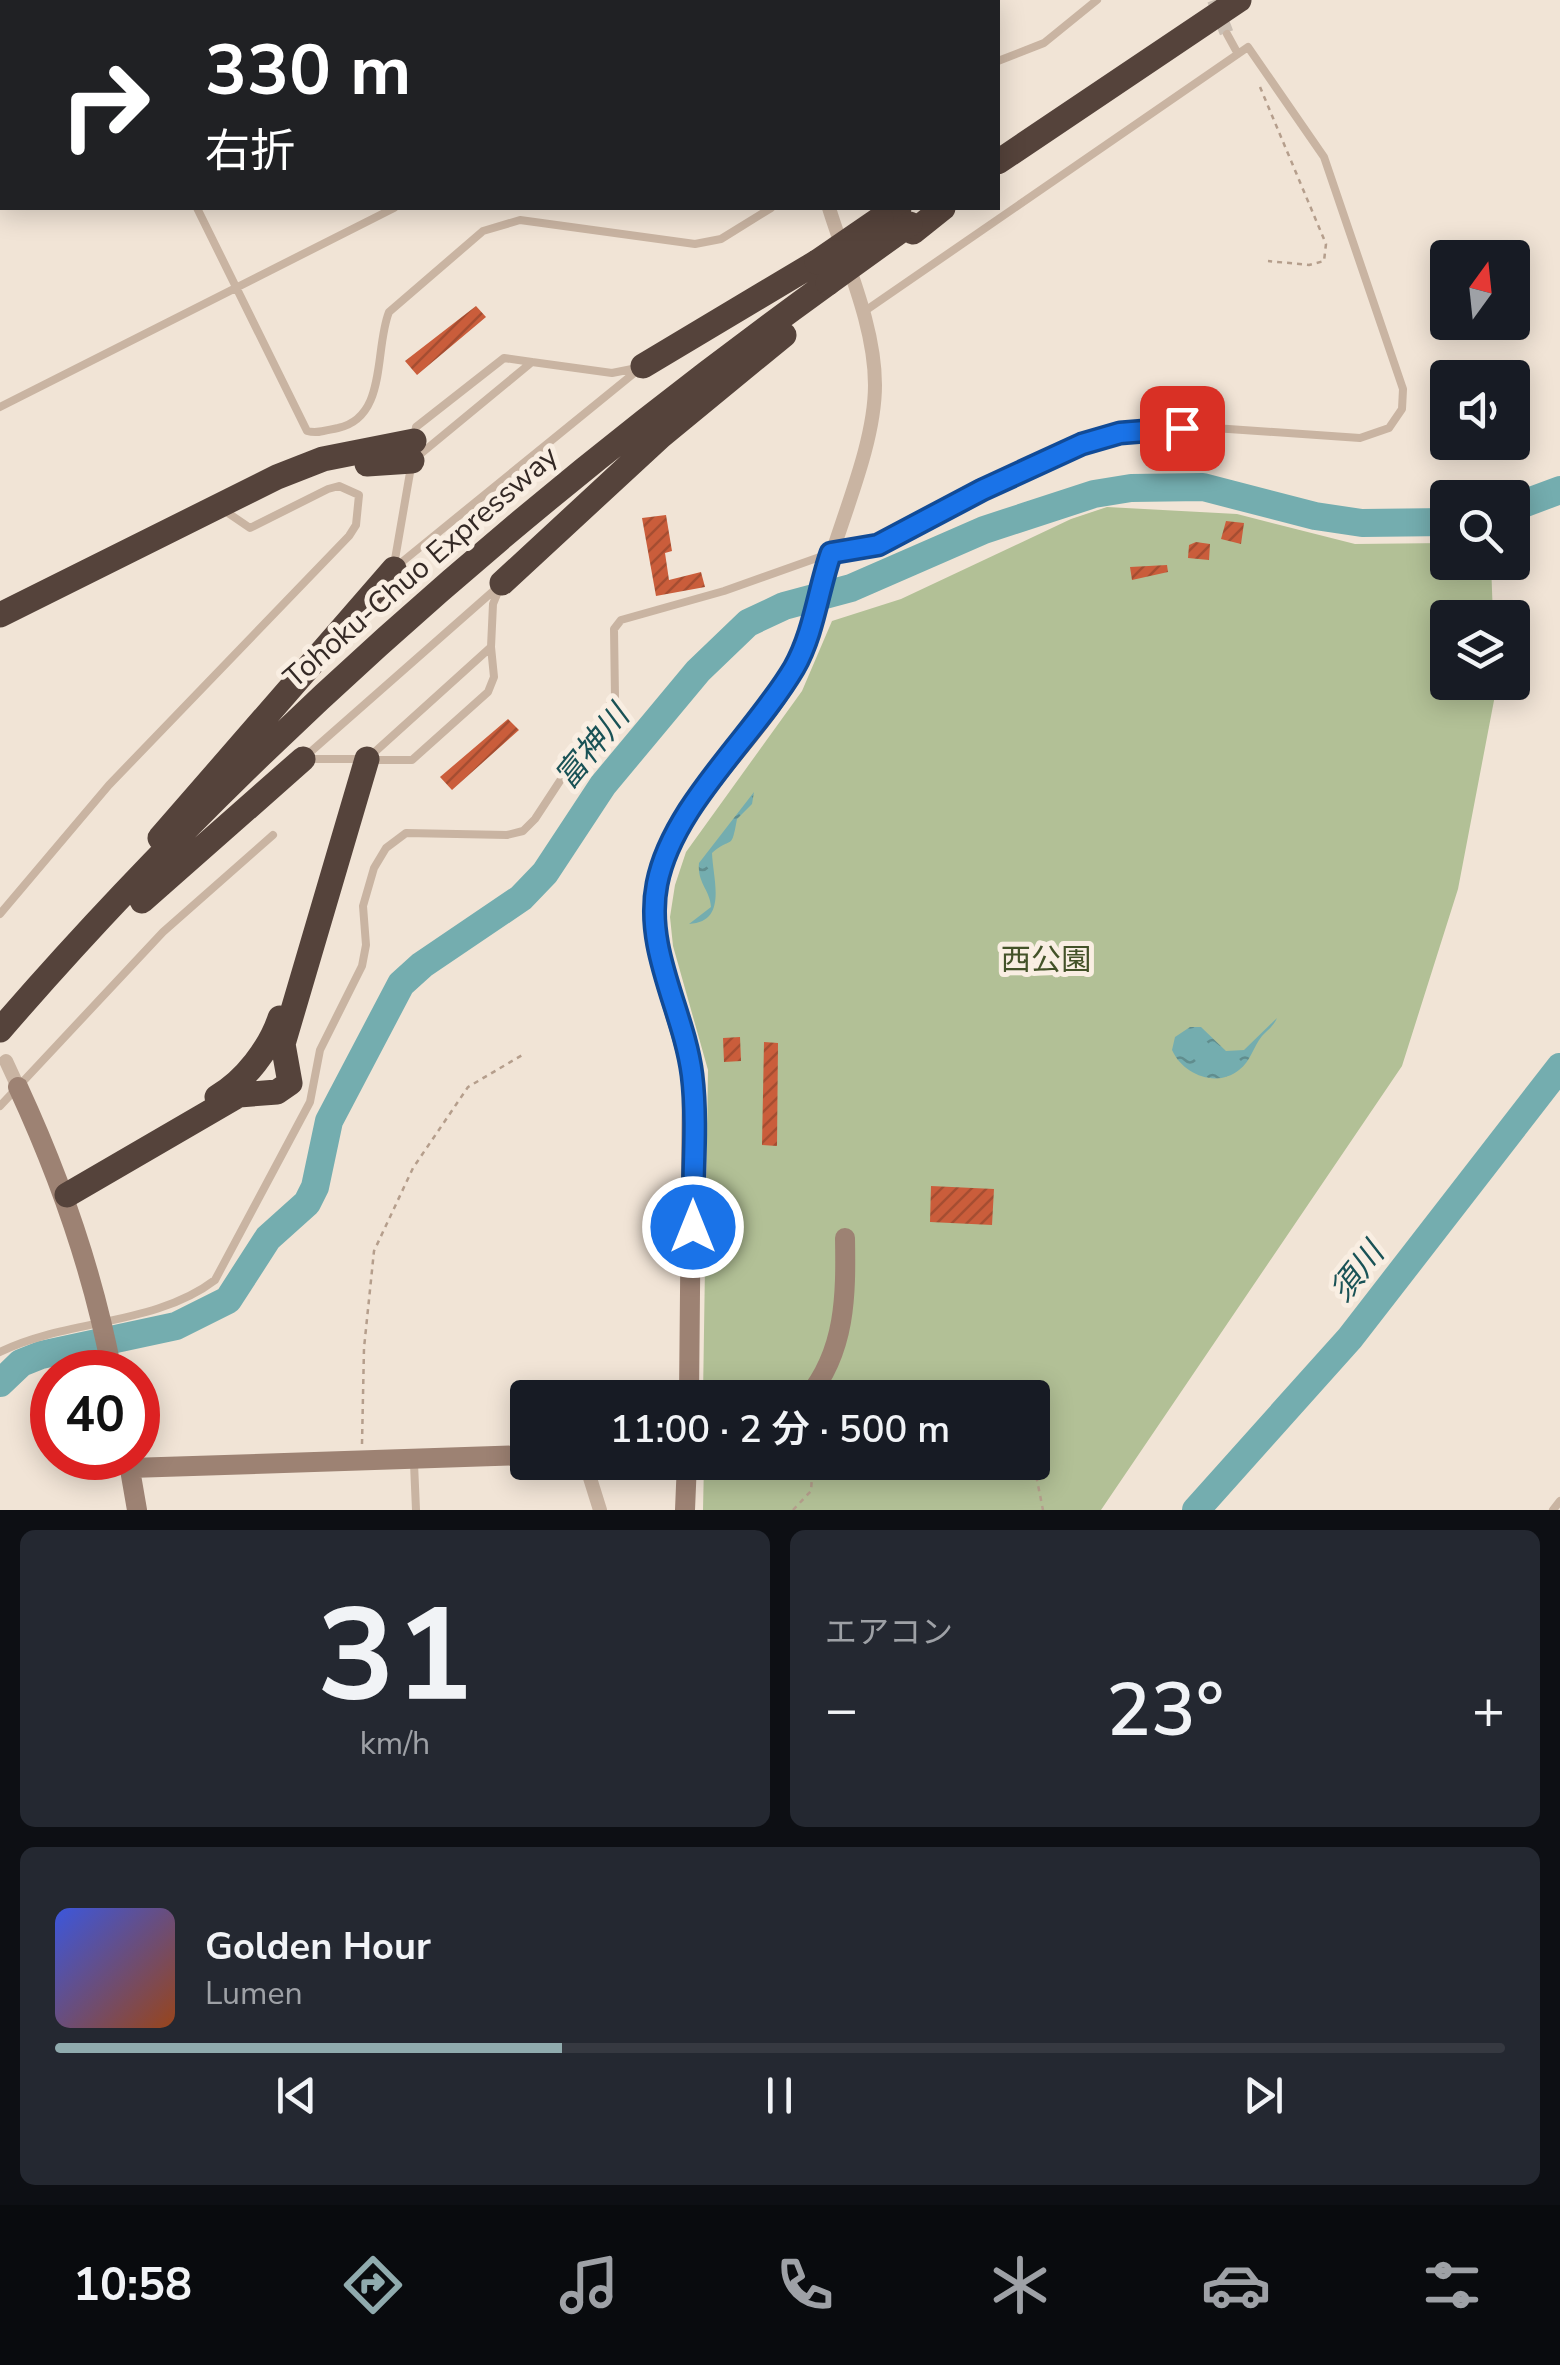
<!DOCTYPE html>
<html lang="ja">
<meta charset="utf-8">
<style>
:root{--surface:#171b24;--page:#242831;--text:#f1f3f6;--muted:#9ea1a6;--line:#363941;--accent:#90abae}
body{margin:0;font-family:"Nunito Sans","Noto Sans JP",sans-serif;background:var(--page);color:var(--text);height:100vh;display:flex;flex-direction:column;font-size:38px;white-space:nowrap}
*{box-sizing:border-box;margin:0}
p{font-size:32px;color:var(--muted)}
.icon{flex:none;width:55px;height:55px;fill:none;stroke:currentColor;stroke-width:2;stroke-linecap:round;stroke-linejoin:round}
.map{position:relative;height:1510px;overflow:hidden}
.panel{display:flex;flex-direction:column;gap:20px;padding:20px;background:#0d0f14;flex:1}
.panel>*{flex:none}
.hud{position:absolute;left:0px;top:0px;width:1000px;height:210px;box-shadow:0 5px 25px #0003;background:#202124;color:#fff;overflow:hidden}
.needle{width:65px;rotate:15deg}
.buttons{position:absolute;left:1430px;top:240px;display:grid;gap:20px}
.buttons a{display:grid;place-items:center;width:100px;height:100px;border-radius:10px;background:var(--surface);box-shadow:0 5px 25px #0003;font-size:50px}
.speed{position:absolute;left:30px;top:1350px;display:flex;gap:20px;font-size:50px;font-weight:700;text-align:center}
.speed>*{display:grid;place-content:center;width:130px;height:130px;border-radius:50%;background:var(--surface);box-shadow:0 5px 25px #0003;line-height:1}
.speed .limit{border:15px solid #d22;background:#fff;color:#111}
.pin{position:absolute;display:grid;place-items:center;width:85px;height:85px;color:#fff;margin:-42px;border-radius:20px;box-shadow:0 5px 15px #0006}
.me{position:absolute;width:110px;margin:-55px;rotate:0deg;stroke-linejoin:round;filter:drop-shadow(0 0 8px #0008)}
.turn{display:flex;align-items:center;gap:35px;height:210px;padding:0 40px;font-size:45px}
.turn .icon{width:130px;height:130px;stroke-width:2.5}
.turn b{display:block;font-size:70px;line-height:85px}
.big{font-size:75px;font-weight:600;line-height:1.1}
.panel .card{flex:1;display:flex;flex-direction:column;justify-content:center;gap:15px;min-width:0;padding:0 35px;border-radius:15px;background:var(--page)}
.panel .dial{align-items:center;gap:0}
.dial b{font-size:130px;line-height:1}
.song{display:flex;align-items:center;gap:30px}
.cover{width:120px;height:120px;border-radius:15px;background:linear-gradient(135deg,hsl(230 70% 55%),hsl(20 70% 35%))}
.played{height:10px;border-radius:5px;background:linear-gradient(90deg,var(--accent) 35%,var(--line) 35%)}
.keys{display:flex;justify-content:space-around;direction:ltr}
.heat{display:flex;justify-content:space-between;align-items:center;font-size:55px;direction:ltr}
.panel .tiles{flex:1;display:grid;gap:20px;grid-template-columns:1fr 1fr}
.card:last-child{grid-column:span 2}
.trip{position:absolute;left:510px;top:1380px;width:540px;height:100px;border-radius:10px;background:var(--surface);box-shadow:0 5px 25px #0003;font-weight:600;line-height:100px;text-align:center}
.tab-bar{display:flex;height:160px;justify-content:space-around;align-items:center;background:#090b0e;color:var(--muted)}
.tab-bar .icon{width:70px;height:70px}
.tab-bar .on{color:var(--accent)}
.tab-bar b{font-size:45px;color:var(--text)}
.map>svg:first-child{display:block}
.green{fill:#b2c096}
.water{fill:url(#water-ripples)}
.lines{fill:none;stroke-linecap:round;stroke-linejoin:round}
.river{stroke:#74adaf;stroke-width:28}
.building{fill:url(#building-hatch)}
.street-tunnel{stroke:#cbbfb3;stroke-width:14;stroke-dasharray:14 7;stroke-linecap:butt}
.path{stroke:#b59e8c;stroke-width:2.5;stroke-dasharray:5 5;stroke-linecap:butt}
.lane{stroke:#c9b4a2;stroke-width:8}
.street{stroke:#c9b4a2;stroke-width:14}
.secondary{stroke:#9d8273;stroke-width:20}
.highway{stroke:#55433b;stroke-width:25}
.highway-bridge{stroke:#55433b;stroke-width:25}
.route-casing{stroke:#114b97;stroke-width:25}
.route{stroke:#1a73e8;stroke-width:18}
.labels{text-anchor:middle;dominant-baseline:central;stroke-width:10;stroke-linejoin:round;paint-order:stroke}
.street-label{font-size:30px;fill:#342925;stroke:#f9eee2}
.park-label{font-size:30px;fill:#435228;stroke:#f9eee2}
.water-label{font-size:32px;font-style:italic;fill:#195256;stroke:#f9eee2}
</style>
<div class="map">
<svg width="1560" height="1510" viewBox="0 0 1560 1510">
<defs>
<pattern id="water-ripples" width="26" height="14" patternUnits="userSpaceOnUse" patternTransform="scale(2.5)"><rect width="26" height="14" fill="#74adaf"/><path d="M2 4q2-2 4 0t4 0M15 11q2-2 4 0t4 0" fill="none" stroke="#608d8e"/></pattern>
<pattern id="building-hatch" width="6" height="6" patternUnits="userSpaceOnUse" patternTransform="scale(2.5)"><rect width="6" height="6" fill="#ca5d3b"/><path d="M-1 1l2-2M0 6l6-6M5 7l2-2" fill="none" stroke="#a54d31"/></pattern>
</defs>
<rect width="100%" height="100%" fill="#f1e4d6"/>
<!-- green -->
<path class="green" d="M1107 507 1237 514 1355 544 1447 543 1448 562 1491 563 1493 617 1448 618V682L1495 683 1496 690 1458 889 1402 1066 1101 1510H703L704 1463 1032 1462V1398L703 1397 708 1070 673 946 670 917 675 885 686 852 802 691 832 621 901 599 1071 519Z"/>
<!-- water -->
<path class="water" d="M754 792 752 804 737 819C731 852 733 835 712 853 713 880 728 922 689 924L711 907C710 890 697 883 699 863Z
M1277 1018C1273 1027 1268 1029 1262 1036 1253 1047 1251 1061 1239 1070 1217 1088 1183 1075 1172 1050L1175 1037 1190 1027H1201L1226 1051 1244 1050Z"/>
<g class="lines">
<!-- river -->
<path class="river" d="M1512 508 1560 490
M0 1383 21 1363 41 1355 176 1326 228 1300 268 1238 307 1203 315 1187 329 1121 401 984 422 965 521 898 545 873 603 785 698 671 748 623 784 606 851 588 984 530 1094 494 1131 488 1203 487 1315 516 1362 523 1448 522
M1196 1510 1350 1338 1560 1067"/>
</g>
<!-- building -->
<path class="building" d="M476 306 486 317 417 375 405 361Z
M666 515 672 551 665 553 669 580 701 572 705 587 656 596 642 518Z
M1226 521 1244 523 1241 544 1221 539Z
M1196 542 1210 544 1209 560 1188 558 1189 545Z
M1167 565 1168 572 1132 580 1130 567Z
M508 719 519 730 452 790 440 777Z
M740 1037 741 1061 724 1062 723 1038Z
M764 1042 778 1043 777 1146 762 1145Z
M931 1186 994 1189 992 1225 930 1222Z"/>
<g class="lines">
<!-- street-tunnel -->
<path class="street-tunnel" d="M1214 0 1227 34"/>
<!-- path -->
<path class="path" d="M432 0 435 2
M1260 87 1326 244 1324 261 1309 265 1268 261
M362 1444 364 1348 374 1251 413 1168 468 1087 524 1054
M1013 1462 1035 1470 1043 1510
M793 1510 811 1491 813 1462"/>
<!-- lane -->
<path class="lane" d="M94 0 95 2
M744 0 745 2
M1227 34 1238 54
M998 61 1044 43 1097 0
M197 208 307 431C318 434 327 430 338 428 388 417 374 349 389 312L483 231 520 220 695 244 721 239 771 208
M0 407 394 208
M415 436 416 427 504 358 532 362
M394 565 412 461 532 362 612 373 637 368
M397 566 638 370
M307 755 499 586
M305 759H367L491 647 493 604 500 587
M370 760H412L488 692 494 677 491 647
M0 914 109 785 349 536 356 525 359 495 339 486 328 489 250 528 228 513
M0 1106 163 932 273 835
M0 1352C66 1319 155 1326 215 1280L310 1102 320 1050 362 966 366 945 363 906 374 868 386 848 406 833 507 835 523 831 535 819 615 697 614 629 621 620 724 591 831 553 878 545 982 490 1083 444 1120 433 1214 428 1360 438 1389 428 1402 409 1403 389 1324 157 1248 47 862 313
M414 1463 416 1510
M1553 1510 1560 1501"/>
<!-- street -->
<path class="street" d="M815 614C829 543 875 455 875 385 875 326 846 263 829 208
M6 1061 18 1087
M585 1462 600 1510"/>
<!-- secondary -->
<path class="secondary" d="M18 1087C61 1180 93 1271 112 1372
M689 1398 692 1080C685 1032 651 956 653 915 657 813 753 750 797 665 804 649 809 630 815 614
M807 1398C846 1351 846 1295 845 1238
M128 1458 137 1510
M130 1468 528 1455
M685 1510 687 1462"/>
<!-- highway -->
<path class="highway" d="M998 162 1239 0
M881 218 899 208
M913 232 943 208
M643 366 817 262
M367 464 412 461
M502 583 661 436 784 335
M0 615 277 477 323 459 414 441
M160 838 394 569
M142 901 303 759
M0 1030C245 747 525 502 828 283
M217 1097C245 1081 270 1048 280 1018
M67 1195 239 1095 277 1092 290 1083 283 1044 367 759"/>
<!-- highway-bridge -->
<path class="highway-bridge" d="M817 262 881 218
M828 283 910 224"/>
</g>
<g class="lines">
<!-- route casing -->
<g class="route-casing">
<path id="route" d="M693 1227C692 1178 698 1124 692 1075 684 1011 644 950 657 884 672 806 754 736 794 668 814 633 818 590 831 553L878 545 982 490 1082 444 1120 433 1182 428"/>
</g>
<!-- route -->
<use href="#route" class="route"/>
</g>
<g class="labels">
<!-- street labels -->
<g class="street-label">
<text transform="translate(421 567) rotate(-41)">Tohoku-Chuo Expressway</text>
</g>
<!-- park labels -->
<g class="park-label">
<text x="1046" y="960">西公園</text>
</g>
<!-- water labels -->
<g class="water-label">
<text transform="translate(592 747) rotate(-51)">富神川</text>
<text transform="translate(1357 1272) rotate(-52)">須川</text>
</g>
</g>
</svg>
<div class="buttons">
<a><svg class="needle" viewBox="-14 -14 28 28"><path d="M0-13l5 13h-10z" fill="#e53935"/><path d="M0 13l5-13h-10z" fill="#9ea1a6"/></svg></a>
<a><svg class="icon" aria-label="sound" viewBox="0 0 24 24"><path d="M4 9h4l5-4v14l-5-4H4zM17 9q2 3 0 6"/></svg></a>
<a><svg class="icon" aria-label="search" viewBox="0 0 24 24"><circle cx="10" cy="10" r="6"/><path d="M15 15l6 6"/></svg></a>
<a><svg class="icon" aria-label="layers" viewBox="0 0 24 24"><path d="M12 4l9 5-9 5-9-5zM3 14l9 5 9-5"/></svg></a>
</div>
<div class="speed"><div class="limit">40</div></div>
<div class="pin" style="left:1182px;top:428px;background:#d93025"><svg class="icon" aria-label="arrive" viewBox="0 0 24 24"><path d="M6 21V4h12l-3 4 3 4H6"/></svg></div>
<svg class="me" style="left:693px;top:1227px" viewBox="-20 -20 40 40"><circle r="17" fill="#1a73e8" stroke="#fff" stroke-width="3"/><path d="M0-11L8 9 0 5-8 9z" fill="#fff"/></svg>
<div class="trip">11:00 · 2 分 · 500 m</div>
<div class="hud">
<div class="turn"><svg class="icon" aria-label="right" viewBox="0 0 24 24"><path d="M7 20v-9h11M14 6l5 5-5 5"/></svg><div><b>330 m</b>右折</div></div>
</div>
</div>
<section class="panel">
<div class="tiles">
<div class="card dial"><b>31</b><p>km/h</p></div>
<div class="card"><p>エアコン</p>
<div class="heat"><a>−</a><b class="big">23°</b><a>+</a></div>
</div>
<div class="card">
<div class="song"><i class="cover"></i><div><b>Golden Hour</b><p>Lumen</p></div></div>
<div class="played"></div>
<div class="keys"><svg class="icon" aria-label="previous" viewBox="0 0 24 24"><path d="M18 5L8 12l10 7zM5 5v14"/></svg><svg class="icon" aria-label="pause" viewBox="0 0 24 24"><path d="M8 5v14M16 5v14"/></svg><svg class="icon" aria-label="next" viewBox="0 0 24 24"><path d="M6 5l10 7-10 7zM19 5v14"/></svg></div>
</div>
</div>
</section>
<nav class="tab-bar">
<b>10:58</b>
<svg class="icon on" aria-label="directions" viewBox="0 0 24 24"><path d="M12 3l9 9-9 9-9-9zM9 14v-3h6M13 9l2 2-2 2"/></svg>
<svg class="icon" aria-label="music" viewBox="0 0 24 24"><path d="M9 18V5l10-2v13"/><circle cx="6" cy="18" r="3"/><circle cx="16" cy="16" r="3"/></svg>
<svg class="icon" aria-label="phone" viewBox="0 0 24 24"><path d="M5 4h4l2 5-3 2q2 4 5 5l2-3 5 2v4C11 20 4 13 5 4z"/></svg>
<svg class="icon" aria-label="climate" viewBox="0 0 24 24"><path d="M12 3v18M4 7l16 10M4 17L20 7"/></svg>
<svg class="icon" aria-label="car" viewBox="0 0 24 24"><path d="M5 17H2v-5l4-1 3-4h7l3 4 3 1v5h-3M9 17h6M6 11h13"/><circle cx="7" cy="17" r="2"/><circle cx="17" cy="17" r="2"/></svg>
<svg class="icon" aria-label="filters" viewBox="0 0 24 24"><path d="M4 7h16M4 17h16"/><circle cx="9" cy="7" r="2"/><circle cx="15" cy="17" r="2"/></svg>
</nav>
